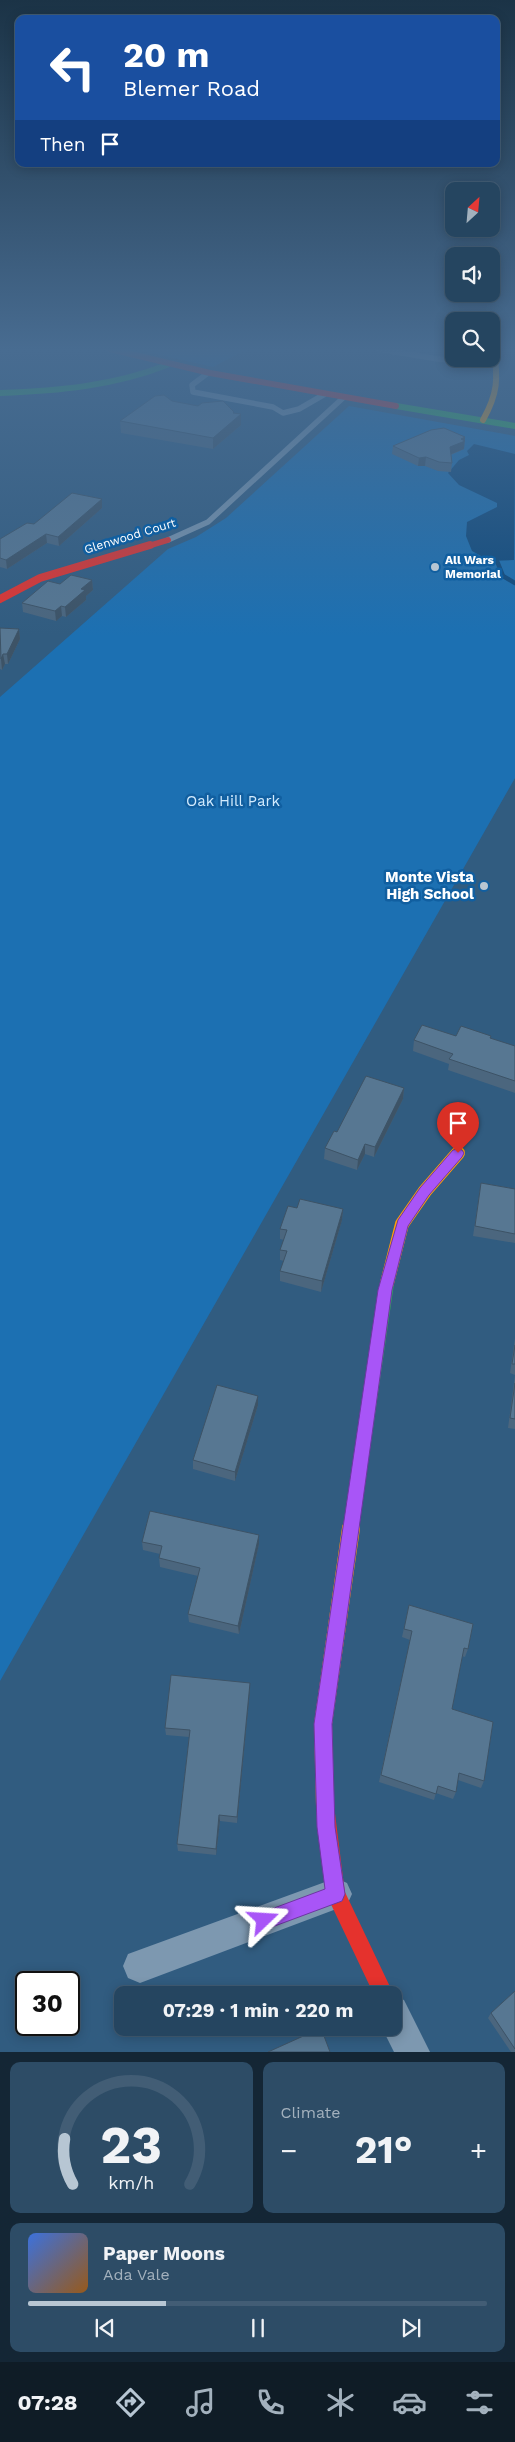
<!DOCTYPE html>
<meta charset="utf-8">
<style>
:root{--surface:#254560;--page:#2d4c66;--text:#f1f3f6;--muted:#a3b1bd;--line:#425d75;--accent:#b7c6d3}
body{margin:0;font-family:"Work Sans",sans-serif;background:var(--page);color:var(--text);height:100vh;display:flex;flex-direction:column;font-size:19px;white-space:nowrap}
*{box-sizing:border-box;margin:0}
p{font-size:16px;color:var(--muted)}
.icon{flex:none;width:28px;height:28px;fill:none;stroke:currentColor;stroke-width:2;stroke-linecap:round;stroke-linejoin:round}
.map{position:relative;height:2052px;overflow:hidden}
.side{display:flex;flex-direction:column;gap:10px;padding:10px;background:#142635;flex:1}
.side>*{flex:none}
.banner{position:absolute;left:15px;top:15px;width:485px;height:152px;border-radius:10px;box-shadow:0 2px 12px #0003,0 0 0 1px var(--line);background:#1a4fa0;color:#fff;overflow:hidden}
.needle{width:32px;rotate:26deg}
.controls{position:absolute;left:445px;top:182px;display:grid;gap:10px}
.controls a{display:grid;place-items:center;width:55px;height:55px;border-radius:10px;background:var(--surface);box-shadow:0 2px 12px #0003,0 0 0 1px var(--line);font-size:25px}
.speed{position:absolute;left:15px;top:1971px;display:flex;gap:10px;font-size:25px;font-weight:700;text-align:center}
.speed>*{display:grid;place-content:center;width:65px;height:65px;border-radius:50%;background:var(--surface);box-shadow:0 2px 12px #0003,0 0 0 1px var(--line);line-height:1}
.speed .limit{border:2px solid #111;border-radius:8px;background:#fff;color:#111}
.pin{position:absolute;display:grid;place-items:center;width:42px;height:42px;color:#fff;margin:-51px -21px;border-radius:50% 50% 50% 0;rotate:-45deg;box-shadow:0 0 5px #0007}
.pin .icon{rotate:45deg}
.me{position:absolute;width:55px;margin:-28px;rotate:70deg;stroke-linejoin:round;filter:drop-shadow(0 0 4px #0008)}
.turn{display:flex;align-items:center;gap:18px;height:105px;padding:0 25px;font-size:22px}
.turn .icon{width:65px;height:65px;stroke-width:2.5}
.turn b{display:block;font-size:35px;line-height:42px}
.then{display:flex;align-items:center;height:48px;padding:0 25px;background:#0003;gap:10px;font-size:19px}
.big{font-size:38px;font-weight:700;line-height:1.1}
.side .card{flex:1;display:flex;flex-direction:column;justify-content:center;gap:8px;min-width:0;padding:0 18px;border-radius:10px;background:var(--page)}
.side .dial{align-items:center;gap:0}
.dial svg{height:130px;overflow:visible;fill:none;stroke:var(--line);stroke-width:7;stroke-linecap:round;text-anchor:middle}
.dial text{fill:var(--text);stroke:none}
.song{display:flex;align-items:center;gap:15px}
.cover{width:60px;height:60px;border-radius:8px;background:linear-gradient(135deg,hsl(220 70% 55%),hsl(30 70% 35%))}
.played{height:5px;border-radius:2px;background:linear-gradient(90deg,var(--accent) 30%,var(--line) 30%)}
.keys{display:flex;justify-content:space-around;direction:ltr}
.heat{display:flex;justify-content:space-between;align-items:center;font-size:28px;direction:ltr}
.side .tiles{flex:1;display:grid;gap:10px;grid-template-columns:1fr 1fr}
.card:last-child{grid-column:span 2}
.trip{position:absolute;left:114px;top:1986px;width:288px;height:50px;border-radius:10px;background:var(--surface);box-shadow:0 2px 12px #0003,0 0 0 1px var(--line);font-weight:700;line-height:50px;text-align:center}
.menu{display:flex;height:80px;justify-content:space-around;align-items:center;background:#0f1c26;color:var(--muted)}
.menu .icon{width:35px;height:35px}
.menu .on{color:var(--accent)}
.menu b{font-size:22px;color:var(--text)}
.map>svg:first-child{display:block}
.green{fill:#1c70b2}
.water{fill:#0e497c}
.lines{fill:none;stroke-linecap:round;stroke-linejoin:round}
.stream{stroke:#0e497c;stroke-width:4.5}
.lane{stroke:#7d98b0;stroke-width:5.5}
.street{fill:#7d98b0;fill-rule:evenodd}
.fast-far1{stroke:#30b455;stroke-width:6}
.fast{stroke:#30b455;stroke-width:14}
.slow-far2{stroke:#ff9f0a;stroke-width:6}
.slow-far1{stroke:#ff9f0a;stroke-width:14}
.slow{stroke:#ff9f0a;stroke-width:18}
.jam-far2{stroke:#e5322d;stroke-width:6}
.jam-far1{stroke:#e5322d;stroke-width:8}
.jam{stroke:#e5322d;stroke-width:18}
.wall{fill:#4b667e}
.shaded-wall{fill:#3d5366}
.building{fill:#577792;stroke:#3d5366}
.route{fill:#a855f7;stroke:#6d37a1}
.poi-dot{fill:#b7c6d3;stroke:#115fa0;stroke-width:2}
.labels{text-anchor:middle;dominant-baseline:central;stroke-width:5;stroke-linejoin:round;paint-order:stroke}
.far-street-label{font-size:12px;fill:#fff;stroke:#115fa0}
.far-poi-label{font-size:12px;font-weight:bold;fill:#fff;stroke:#115fa0;text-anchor:start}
.park-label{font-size:15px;fill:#d2ebfe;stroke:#115fa0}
.poi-label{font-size:15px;font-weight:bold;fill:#fff;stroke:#115fa0;text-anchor:end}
</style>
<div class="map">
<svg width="515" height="2052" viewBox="0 0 515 2052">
<rect width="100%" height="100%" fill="#315c80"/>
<!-- green -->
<path class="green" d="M134 349H247L213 367Z
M349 406 515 436V778L0 1681V697L168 549 196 537 226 518Z"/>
<!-- water -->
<path class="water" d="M474 444 515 454 514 560 490 561 472 551 466 536 467 522 497 507V503L459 485 448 473 459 460 469 455 467 451Z"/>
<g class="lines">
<!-- stream -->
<path class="stream" d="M497 561 503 576 515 583"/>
<!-- lane -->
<path class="lane" d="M378 349 438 359 495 364
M208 373 192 385 193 392 273 407 283 413 299 409 325 394
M168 540 208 522 344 397"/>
<!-- street -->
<path class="street" d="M336 1878 347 1883 352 1894 347 1905 140 1983 128 1978 123 1966 128 1954Z
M392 1995 404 2000 430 2052H394L382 2028H392Z"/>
<!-- fast-far1 -->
<path class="fast-far1" d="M0 393C58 391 113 386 167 365
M396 406 515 426"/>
<!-- fast -->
<path class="fast" d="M360 1469 387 1283"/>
<!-- slow-far2 -->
<path class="slow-far2" d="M483 420C498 393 498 379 494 349"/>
<!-- slow-far1 -->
<path class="slow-far1" d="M387 1283 402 1224 425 1191 458 1153
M351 1529 360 1469"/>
<!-- slow -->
<path class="slow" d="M325 1806 323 1724 351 1528"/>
<!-- jam-far2 -->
<path class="jam-far2" d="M110 349 210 373 396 406
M145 547 168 540"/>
<!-- jam-far1 -->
<path class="jam-far1" d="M0 599 40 578 150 545"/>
<!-- jam -->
<path class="jam" d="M325 1806 336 1894 384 1995"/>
</g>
<!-- wall -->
<path class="wall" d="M172 401 234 413 241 425 213 449 121 433 120 421Z
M465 437 464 449 451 455 452 463 451 472 438 471 425 466H418L392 454 393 446Z
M102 499V508L59 546 47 543 7 569 0 567V539L34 524Z
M92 580 93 590 86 596V600L66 617 62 616 56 621 23 612 22 603 60 584Z
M0 628 19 629 20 639 8 664H5L2 670 0 669Z
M456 1036 491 1039 515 1046V1093L448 1070 449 1064 413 1051 414 1040Z
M404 1088 403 1099 374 1157 365 1154 357 1170 324 1159 325 1148 337 1132Z
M481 1183 515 1189V1243L473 1236Z
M297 1208 343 1209 342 1220 321 1292 280 1281V1271L284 1261 280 1260V1250L284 1240 280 1239V1229Z
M515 1338V1429L508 1428 515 1375 510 1373Z
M258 1405 235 1481 193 1469V1460Z
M142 1542 259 1544 239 1634 189 1622 188 1614 198 1576 160 1567 159 1558 160 1554 143 1550Z
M409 1605 468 1649 465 1657 462 1656 452 1709 484 1781 481 1788 458 1780 456 1792 453 1799 436 1793 434 1800 379 1782 410 1640 402 1637Z
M250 1690 237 1823 220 1821 216 1855 178 1851 177 1844 189 1737 166 1735 165 1728Z
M515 1991V2052H511L488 2018 491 2013Z"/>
<!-- shaded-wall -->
<path class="shaded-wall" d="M234 412 235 419 241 414V425L213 449V438Z
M465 437 464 449 449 455 450 447 461 439Z
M426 457 425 466H418L419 458Z
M102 499V508L59 546 58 537Z
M46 534 47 543 7 569 6 560Z
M92 580 93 590 86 596V600L66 617 65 607 81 589Z
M61 606 62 616 56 621 55 611Z
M19 629 20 639 8 664 7 654Z
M3 654 5 664 2 670 1 659Z
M404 1088 403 1099 374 1157 375 1147Z
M365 1144V1154L357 1170 358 1160Z
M343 1209 342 1220 321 1292 322 1281Z
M258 1396V1405L235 1481V1472Z
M259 1535V1544L239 1634 238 1626Z
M250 1683V1690L237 1823V1817Z
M219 1815 220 1821 216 1855V1849Z"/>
<!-- building -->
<path class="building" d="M164 395 172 401 198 406 202 403 223 401 234 412 233 413 241 414 213 438 120 421 155 396Z
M444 428 465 437 461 439 465 441 450 447 452 463 439 462 426 457 419 458 393 446 431 430Z
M72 493 102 499 58 537 46 534 6 560 0 558V539L27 523 34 524Z
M71 575 92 580 81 589 85 590 65 607 61 606 55 611 22 603 48 581 60 584Z
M0 628 19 629 7 654H3L1 659Z
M422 1025 456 1036 461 1026 491 1036 490 1038 515 1046V1081L449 1059 453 1054 414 1040Z
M366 1076 404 1088 375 1147 365 1144 358 1160 325 1148 334 1131 337 1132Z
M481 1183 515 1189V1234L475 1226Z
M300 1199 343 1209 322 1281 280 1271 287 1251 280 1250 287 1230 280 1229 288 1206 297 1208Z
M515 1345V1364H512Z
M515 1383V1419L510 1418Z
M217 1385 258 1396 235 1472 193 1460Z
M150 1511 259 1535 238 1626 188 1614 200 1568 159 1558 162 1546 142 1542Z
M409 1605 473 1624 468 1649 464 1648 452 1709 493 1722 484 1781 459 1773 456 1792 438 1786 436 1794 381 1775 412 1631 404 1629Z
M171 1675 250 1683 237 1817 219 1815 216 1849 177 1844 190 1730 165 1728Z
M515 1991V2049L491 2013Z
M321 2028 330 2052H268Z"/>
<!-- sky -->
<linearGradient id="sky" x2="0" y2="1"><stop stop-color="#1b3346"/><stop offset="0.55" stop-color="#486c91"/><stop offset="1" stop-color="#486c91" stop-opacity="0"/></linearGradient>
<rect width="515" height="636" fill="url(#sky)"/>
<!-- route -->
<path class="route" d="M458 1149 462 1150 464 1153 462 1157 429 1195 408 1226 392 1290 332 1724 335 1827 345 1894 342 1901 264 1930 258 1927 255 1920 258 1914 325 1889 317 1827 314 1724 378 1290 398 1220 420 1188 453 1150Z"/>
<!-- markers -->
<g class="poi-dot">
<circle cx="435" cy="567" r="5"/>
<circle cx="484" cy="886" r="5"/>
</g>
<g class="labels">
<!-- far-street labels -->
<g class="far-street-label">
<text transform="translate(130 536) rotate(-17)">Glenwood Court</text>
</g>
<!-- far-poi labels -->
<g class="far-poi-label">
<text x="445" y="560">All Wars<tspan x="445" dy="14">Memorial</tspan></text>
</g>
<!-- park labels -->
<g class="park-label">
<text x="233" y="801">Oak Hill Park</text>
</g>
<!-- poi labels -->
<g class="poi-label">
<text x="474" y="877">Monte Vista<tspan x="474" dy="17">High School</tspan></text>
</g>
</g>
</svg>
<div class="controls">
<a><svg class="needle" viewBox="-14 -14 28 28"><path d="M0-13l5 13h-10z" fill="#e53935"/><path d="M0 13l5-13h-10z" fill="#a3b1bd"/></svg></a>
<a><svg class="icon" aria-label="sound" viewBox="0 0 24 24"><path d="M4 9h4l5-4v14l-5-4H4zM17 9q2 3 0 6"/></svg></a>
<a><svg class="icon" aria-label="search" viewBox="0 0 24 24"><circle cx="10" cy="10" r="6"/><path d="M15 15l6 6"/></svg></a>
</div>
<div class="speed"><div class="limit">30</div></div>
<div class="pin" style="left:458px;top:1153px;background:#d93025"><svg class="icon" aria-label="arrive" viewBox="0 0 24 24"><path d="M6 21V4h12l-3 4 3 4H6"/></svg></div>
<svg class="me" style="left:264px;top:1920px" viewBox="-20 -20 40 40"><path d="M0-17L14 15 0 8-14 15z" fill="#a855f7" stroke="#fff" stroke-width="4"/></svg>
<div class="trip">07:29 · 1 min · 220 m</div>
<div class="banner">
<div class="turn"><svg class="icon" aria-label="left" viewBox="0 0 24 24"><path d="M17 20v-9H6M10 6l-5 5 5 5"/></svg><div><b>20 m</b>Blemer Road</div></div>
<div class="then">Then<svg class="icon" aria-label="arrive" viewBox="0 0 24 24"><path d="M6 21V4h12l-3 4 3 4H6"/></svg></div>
</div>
</div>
<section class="side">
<div class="tiles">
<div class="card dial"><svg viewBox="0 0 100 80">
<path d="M14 69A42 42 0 1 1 86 69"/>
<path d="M14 69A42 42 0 0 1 9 41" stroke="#b7c6d3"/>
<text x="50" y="56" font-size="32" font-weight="700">23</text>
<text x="50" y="72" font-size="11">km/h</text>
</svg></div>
<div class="card"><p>Climate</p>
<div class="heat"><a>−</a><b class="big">21°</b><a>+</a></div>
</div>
<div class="card">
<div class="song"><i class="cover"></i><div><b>Paper Moons</b><p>Ada Vale</p></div></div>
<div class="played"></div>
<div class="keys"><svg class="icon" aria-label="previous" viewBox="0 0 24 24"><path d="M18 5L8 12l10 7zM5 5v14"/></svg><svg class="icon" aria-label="pause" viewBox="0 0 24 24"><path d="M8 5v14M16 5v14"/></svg><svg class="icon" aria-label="next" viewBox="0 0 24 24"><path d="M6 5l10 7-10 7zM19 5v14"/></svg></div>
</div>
</div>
</section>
<nav class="menu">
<b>07:28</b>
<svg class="icon on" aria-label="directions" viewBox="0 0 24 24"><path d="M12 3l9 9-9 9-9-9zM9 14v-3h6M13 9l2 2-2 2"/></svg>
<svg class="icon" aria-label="music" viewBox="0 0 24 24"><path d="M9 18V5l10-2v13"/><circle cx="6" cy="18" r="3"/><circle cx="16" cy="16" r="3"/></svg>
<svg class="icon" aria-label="phone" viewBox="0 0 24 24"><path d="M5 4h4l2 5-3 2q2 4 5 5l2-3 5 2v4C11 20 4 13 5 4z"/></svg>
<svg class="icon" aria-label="climate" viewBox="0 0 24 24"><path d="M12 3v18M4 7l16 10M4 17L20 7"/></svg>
<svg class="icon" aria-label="car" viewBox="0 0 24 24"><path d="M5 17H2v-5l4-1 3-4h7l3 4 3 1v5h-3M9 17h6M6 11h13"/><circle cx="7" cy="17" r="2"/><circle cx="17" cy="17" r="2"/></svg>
<svg class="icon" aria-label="filters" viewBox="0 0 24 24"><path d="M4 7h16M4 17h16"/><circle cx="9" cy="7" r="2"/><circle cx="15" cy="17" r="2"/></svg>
</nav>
